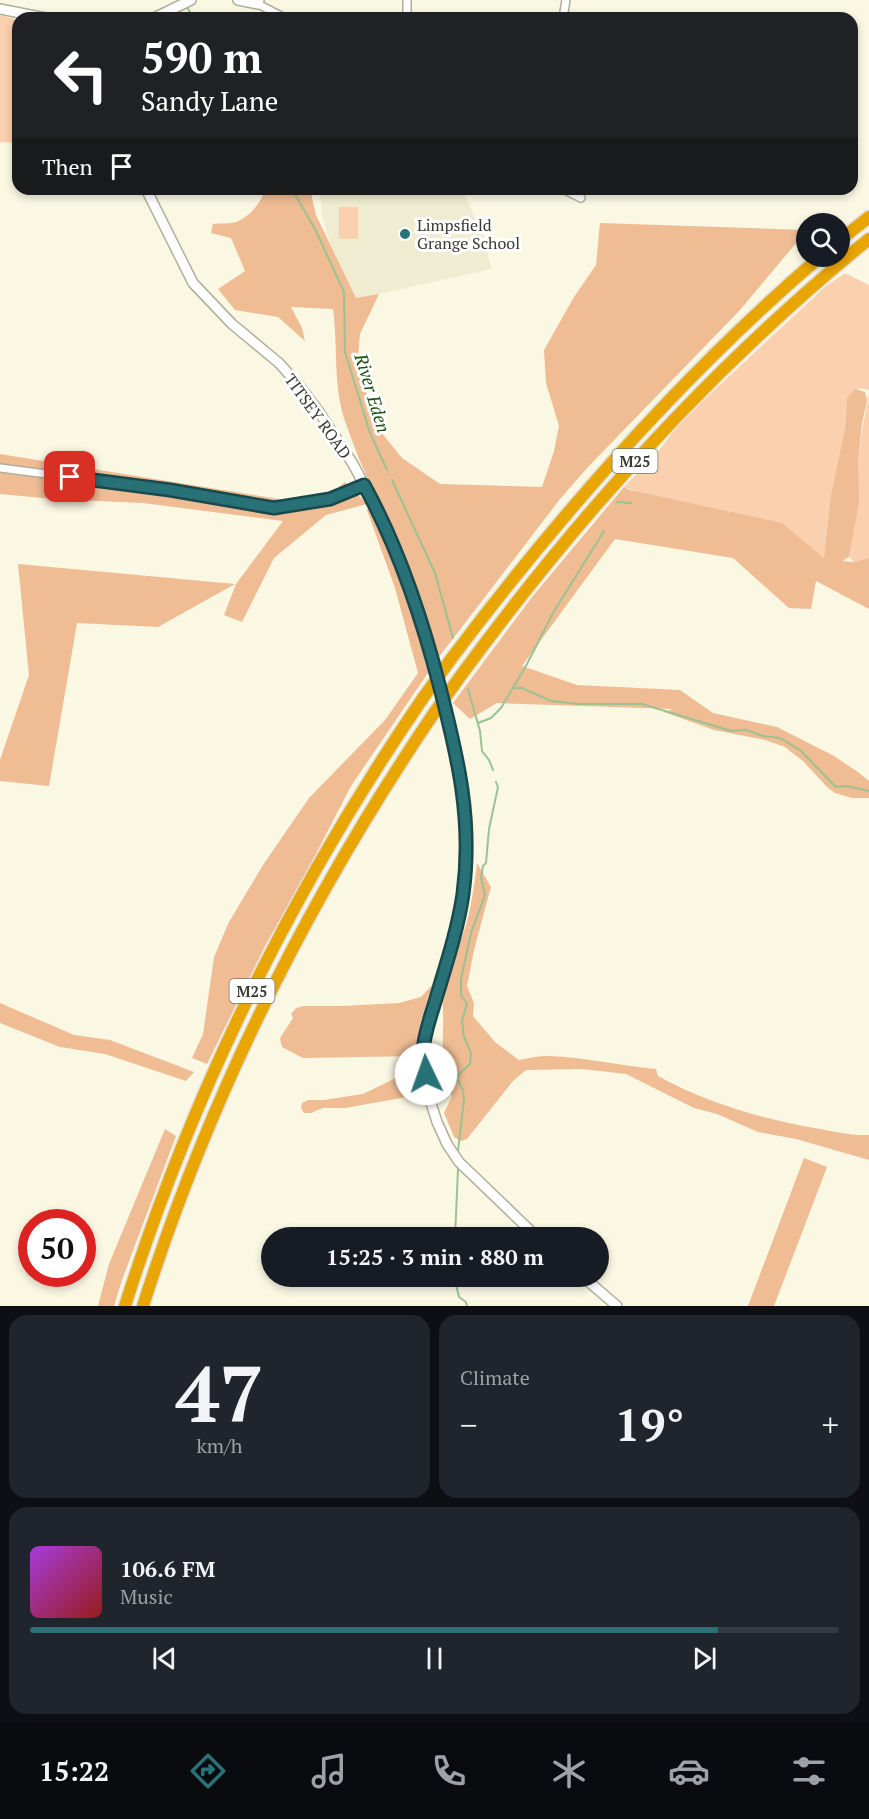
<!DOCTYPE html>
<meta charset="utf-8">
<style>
:root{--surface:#171b24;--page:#20242c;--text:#f1f3f6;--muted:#9ea1a6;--line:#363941;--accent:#277177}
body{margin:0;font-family:"PT Serif",serif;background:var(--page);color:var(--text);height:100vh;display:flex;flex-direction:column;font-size:22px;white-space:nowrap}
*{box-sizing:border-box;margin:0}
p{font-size:20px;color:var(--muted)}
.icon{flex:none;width:33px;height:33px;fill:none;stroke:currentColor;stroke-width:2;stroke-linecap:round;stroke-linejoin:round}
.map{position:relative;height:1306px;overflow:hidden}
.side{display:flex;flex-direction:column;gap:9px;padding:9px;background:#0d0f14;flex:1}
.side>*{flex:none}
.guide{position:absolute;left:12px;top:12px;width:846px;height:183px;border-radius:18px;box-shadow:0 3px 9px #0003;background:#202124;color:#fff;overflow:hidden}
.controls{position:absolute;left:796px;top:213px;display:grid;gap:12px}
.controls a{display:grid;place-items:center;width:54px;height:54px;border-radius:50%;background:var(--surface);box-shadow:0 3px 9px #0003;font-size:30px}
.speed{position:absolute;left:18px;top:1209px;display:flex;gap:12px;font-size:30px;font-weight:700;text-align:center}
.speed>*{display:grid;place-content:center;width:78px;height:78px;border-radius:50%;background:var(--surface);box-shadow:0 3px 9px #0003;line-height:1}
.speed .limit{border:9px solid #d22;background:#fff;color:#111}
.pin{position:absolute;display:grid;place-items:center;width:51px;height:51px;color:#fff;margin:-26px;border-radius:12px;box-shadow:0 3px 9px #0006}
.me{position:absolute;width:66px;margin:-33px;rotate:357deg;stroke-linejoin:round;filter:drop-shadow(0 0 4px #0008)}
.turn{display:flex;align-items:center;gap:21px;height:126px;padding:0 30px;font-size:27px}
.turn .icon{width:78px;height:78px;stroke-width:2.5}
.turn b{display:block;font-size:42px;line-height:51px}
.then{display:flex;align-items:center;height:57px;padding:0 30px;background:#0003;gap:12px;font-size:22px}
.big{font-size:45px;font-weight:800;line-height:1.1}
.side .card{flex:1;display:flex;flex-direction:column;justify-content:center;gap:9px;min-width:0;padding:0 21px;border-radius:18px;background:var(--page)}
.side .dial{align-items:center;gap:0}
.dial b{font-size:78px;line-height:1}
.song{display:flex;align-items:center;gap:18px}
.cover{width:72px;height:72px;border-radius:9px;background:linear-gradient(135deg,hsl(280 70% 55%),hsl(0 70% 35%))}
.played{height:6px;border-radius:3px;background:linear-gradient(90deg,var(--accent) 85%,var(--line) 85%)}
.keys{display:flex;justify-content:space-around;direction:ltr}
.heat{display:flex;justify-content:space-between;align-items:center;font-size:33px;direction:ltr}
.side .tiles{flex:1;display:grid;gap:9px;grid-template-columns:1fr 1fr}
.card:last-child{grid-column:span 2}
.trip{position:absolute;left:261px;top:1227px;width:348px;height:60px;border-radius:30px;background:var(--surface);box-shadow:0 3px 9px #0003;font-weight:800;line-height:60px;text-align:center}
.tab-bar{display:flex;height:96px;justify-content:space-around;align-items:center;background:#090b0e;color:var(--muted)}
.tab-bar .icon{width:42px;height:42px}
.tab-bar .selected{color:var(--accent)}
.tab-bar b{font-size:27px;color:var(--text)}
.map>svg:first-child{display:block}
.built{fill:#f0ecd1}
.green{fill:#fbd0af}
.forest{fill:#efbc94}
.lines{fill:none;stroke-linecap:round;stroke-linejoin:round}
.stream{stroke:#9ac292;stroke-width:2}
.street-casing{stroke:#b1ae9b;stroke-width:10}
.secondary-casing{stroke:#b1ae9b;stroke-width:12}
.highway-casing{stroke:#dfdfde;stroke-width:15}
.street{stroke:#fff;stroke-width:7}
.secondary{stroke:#fff;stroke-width:9}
.highway{stroke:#e9a600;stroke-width:12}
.highway-bridge-casing{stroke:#dfdfde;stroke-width:15;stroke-linecap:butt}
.highway-bridge{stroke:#e9a600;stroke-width:12}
.route-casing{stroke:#19494d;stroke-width:15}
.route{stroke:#277177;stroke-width:10}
.poi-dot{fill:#277177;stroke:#fff;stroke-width:2}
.labels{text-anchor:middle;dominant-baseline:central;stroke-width:6;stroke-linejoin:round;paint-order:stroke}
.shield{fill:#fff;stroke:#74746f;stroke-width:1.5}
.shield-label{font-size:15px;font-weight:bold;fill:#393831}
.poi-label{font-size:16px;fill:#393831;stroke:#fff;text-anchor:start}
.street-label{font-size:16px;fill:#393831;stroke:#fff}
.water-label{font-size:18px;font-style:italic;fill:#1a4f0f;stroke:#fff}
</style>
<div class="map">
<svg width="869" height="1306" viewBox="0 0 869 1306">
<rect width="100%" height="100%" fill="#faf7e3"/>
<!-- built -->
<path class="built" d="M320 189H470L466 192 465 196 491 251 487 252 492 269 356 299 334 255 322 216Z"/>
<!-- green -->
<path class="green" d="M0 15 18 20V140L15 143 0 142Z
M339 207H358V239H339Z
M845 273 869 285V390C858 387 854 390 847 398L845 428 831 494 824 557 624 487 661 448 677 427 710 394 826 286Z
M867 395 869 397V558L854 562 849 557 858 505V462L863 424 868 401Z"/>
<!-- forest -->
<path class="forest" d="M265 189H310L316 215 356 298 379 294 360 334 357 368 381 432 402 458 440 484 542 487 554 451 559 426 546 383 544 350 574 297 596 265 600 223 807 230 740 310 588 467 560 499 439 657 436 656C425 611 411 568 392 526 387 517 381 508 377 498 364 473 353 444 344 418 333 382 338 345 333 309L291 307 302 328 305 341 278 317 235 310 218 289 245 271 231 238 211 233 213 224C220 223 230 224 237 222 250 216 262 202 265 189Z
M855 389 865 392 867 401 862 423 858 462 859 503 849 557 842 561 854 562 869 558V609L816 581 811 609 789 608 733 558 615 539 522 666 577 685 680 690 713 713 777 727 834 756 858 772 869 781V798H852L835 793 827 787 803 761 785 747 765 740 714 730 664 712 673 709 497 703 470 719 453 703 532 597 624 487 630 490 782 523 821 556 824 557 831 494 845 428 847 398Z
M0 454 285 500 327 497 345 482 367 504 326 515 274 558 242 622 224 615 236 584 283 521 143 503 54 499 0 494Z
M371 505 402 580 430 670 351 786 305 875 265 946 207 1064 192 1058 203 1034 214 957 229 922 263 865 309 798 385 720 418 673 395 588 367 510Z
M18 564 235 584 158 627 77 623 49 786 0 781V760L29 675Z
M477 863 491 887 474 950 467 986 474 1003 473 1016 495 1042 519 1060C529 1058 538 1056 548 1056 584 1057 620 1066 656 1069L658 1076C707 1103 759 1118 814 1128 832 1131 851 1136 869 1135V1160L796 1139 758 1132 717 1114 694 1108 626 1074 582 1069 526 1070 513 1081 467 1139 461 1141 454 1137 444 1113 452 1096C440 1077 443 1051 443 1029 444 1012 441 1001 446 983 452 961 462 940 468 918 472 900 475 882 477 863Z
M432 985 420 1024 417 1056 303 1058 282 1047 280 1038 293 1018 291 1014 296 1008 304 1006H343L399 1003 421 997Z
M0 1003 74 1035 110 1040 194 1072 186 1081 105 1054 60 1047 0 1023Z
M404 1074H419L420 1090 418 1095 345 1108H323L311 1113H304L301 1108 302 1103 308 1100H324L363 1094Z
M165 1129 176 1136 122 1280 114 1306H98L109 1264Z
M804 1158 827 1167 774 1306H748Z"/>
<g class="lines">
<!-- stream -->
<path class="stream" d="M186 5 193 18
M292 189 316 231 344 292 345 352 370 433 387 470
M392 480 435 573 453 638
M617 502 631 503
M513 688H522L551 701 578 704H642L731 731 746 730 763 736 780 738 800 750 836 787 847 786 869 791
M468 689 480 731 482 751 489 760 493 770
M478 723 491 718 501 708 527 664 553 613 604 531
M458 1151 464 1100 463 1090 457 1079 459 1074 470 1064 471 1053 464 1037 462 1021 467 1004 461 995V979L471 933 485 895 481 878 483 866 486 863 489 829 498 787 496 782
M455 1238 458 1169
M454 1276 459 1297 466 1302 467 1306"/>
<!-- street casing -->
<g class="street-casing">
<path id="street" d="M258 4 285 18
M407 18V0
M563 18 566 0
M563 189 581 198
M0 468 170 490 274 508 330 499 364 485"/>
</g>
<!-- secondary casing -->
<g class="secondary-casing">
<path id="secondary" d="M238 0 258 4 259 0
M0 9 45 18
M154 18 191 0
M146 189 193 283 232 324 279 363 297 383 319 412 353 464 378 511 391 540 417 607 453 739 460 770 467 825 466 864 459 919 429 1020 423 1052 429 1097 437 1122 447 1144 459 1162 538 1238
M582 1276 617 1306"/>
</g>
<!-- highway casing -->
<g class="highway-casing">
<path id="highway" d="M840 240 869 217
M451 659C561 513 682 375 821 256
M462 674C580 513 714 365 869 239
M125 1306C193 1091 295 885 423 698
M143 1306C210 1095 310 896 434 713"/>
</g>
<!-- street -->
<use href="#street" class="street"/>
<!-- secondary -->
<use href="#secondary" class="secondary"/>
<!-- highway -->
<use href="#highway" class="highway"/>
<!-- highway-bridge casing -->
<g class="highway-bridge-casing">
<path id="highway-bridge" d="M423 698 451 659
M434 713 462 674"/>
</g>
<!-- highway-bridge -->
<use href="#highway-bridge" class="highway-bridge"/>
</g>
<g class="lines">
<!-- route casing -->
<g class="route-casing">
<path id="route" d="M70 477 170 490 274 508 330 499 364 485C399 548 422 618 440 688 458 758 473 821 463 894 458 928 447 962 437 995 432 1013 424 1032 423 1052 423 1059 425 1067 426 1074"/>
</g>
<!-- route -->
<use href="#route" class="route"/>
</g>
<!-- markers -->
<circle class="poi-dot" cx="405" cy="234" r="6"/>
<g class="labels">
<!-- shield labels -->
<g class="shield">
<rect x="612.5" y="449" width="45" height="24" rx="4.5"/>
<rect x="229.5" y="979" width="45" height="24" rx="4.5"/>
</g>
<g class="shield-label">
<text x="635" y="461">M25</text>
<text x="252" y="991">M25</text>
</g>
<!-- poi labels -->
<g class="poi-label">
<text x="417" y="225">Limpsfield<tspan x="417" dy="18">Grange School</tspan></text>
</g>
<!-- street labels -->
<g class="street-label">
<text transform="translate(318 416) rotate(54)">TITSEY ROAD</text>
</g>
<!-- water labels -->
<g class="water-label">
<text transform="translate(373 393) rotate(73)">River Eden</text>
</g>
</g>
</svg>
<div class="controls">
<a><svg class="icon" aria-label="search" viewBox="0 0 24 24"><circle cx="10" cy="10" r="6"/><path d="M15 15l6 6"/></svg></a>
</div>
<div class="speed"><div class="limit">50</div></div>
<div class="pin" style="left:70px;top:477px;background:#d93025"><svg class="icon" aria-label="arrive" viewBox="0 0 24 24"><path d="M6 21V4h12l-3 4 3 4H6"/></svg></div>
<svg class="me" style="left:426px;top:1074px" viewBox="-20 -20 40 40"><circle r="19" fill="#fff"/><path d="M0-13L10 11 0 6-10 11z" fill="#277177"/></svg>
<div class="trip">15:25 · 3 min · 880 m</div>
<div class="guide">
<div class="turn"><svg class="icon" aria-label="left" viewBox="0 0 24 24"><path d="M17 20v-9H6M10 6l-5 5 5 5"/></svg><div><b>590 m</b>Sandy Lane</div></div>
<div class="then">Then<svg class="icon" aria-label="arrive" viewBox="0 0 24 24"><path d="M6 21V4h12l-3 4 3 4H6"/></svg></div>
</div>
</div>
<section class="side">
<div class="tiles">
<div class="card dial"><b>47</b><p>km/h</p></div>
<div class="card"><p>Climate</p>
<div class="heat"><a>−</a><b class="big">19°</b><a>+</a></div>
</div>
<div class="card">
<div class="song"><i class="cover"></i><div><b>106.6 FM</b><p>Music</p></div></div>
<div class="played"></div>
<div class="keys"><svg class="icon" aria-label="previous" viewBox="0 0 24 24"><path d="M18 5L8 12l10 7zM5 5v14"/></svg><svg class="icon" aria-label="pause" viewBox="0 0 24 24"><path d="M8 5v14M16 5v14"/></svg><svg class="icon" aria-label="next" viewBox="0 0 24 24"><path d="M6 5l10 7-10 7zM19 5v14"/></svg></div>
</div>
</div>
</section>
<nav class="tab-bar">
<b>15:22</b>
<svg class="icon selected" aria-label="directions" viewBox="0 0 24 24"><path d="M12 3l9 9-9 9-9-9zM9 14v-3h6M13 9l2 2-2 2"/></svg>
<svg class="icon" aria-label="music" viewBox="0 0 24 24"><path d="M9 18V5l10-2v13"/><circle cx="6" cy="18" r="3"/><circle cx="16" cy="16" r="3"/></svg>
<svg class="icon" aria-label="phone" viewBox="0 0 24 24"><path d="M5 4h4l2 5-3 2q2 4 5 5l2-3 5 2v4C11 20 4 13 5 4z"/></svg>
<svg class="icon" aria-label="climate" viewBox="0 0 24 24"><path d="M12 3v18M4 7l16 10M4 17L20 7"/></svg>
<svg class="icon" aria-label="car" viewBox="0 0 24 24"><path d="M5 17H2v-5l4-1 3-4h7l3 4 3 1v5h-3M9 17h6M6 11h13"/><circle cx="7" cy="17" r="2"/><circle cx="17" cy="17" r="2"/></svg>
<svg class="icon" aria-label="filters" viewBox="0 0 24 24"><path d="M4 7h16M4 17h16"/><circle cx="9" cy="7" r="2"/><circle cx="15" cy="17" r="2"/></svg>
</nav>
